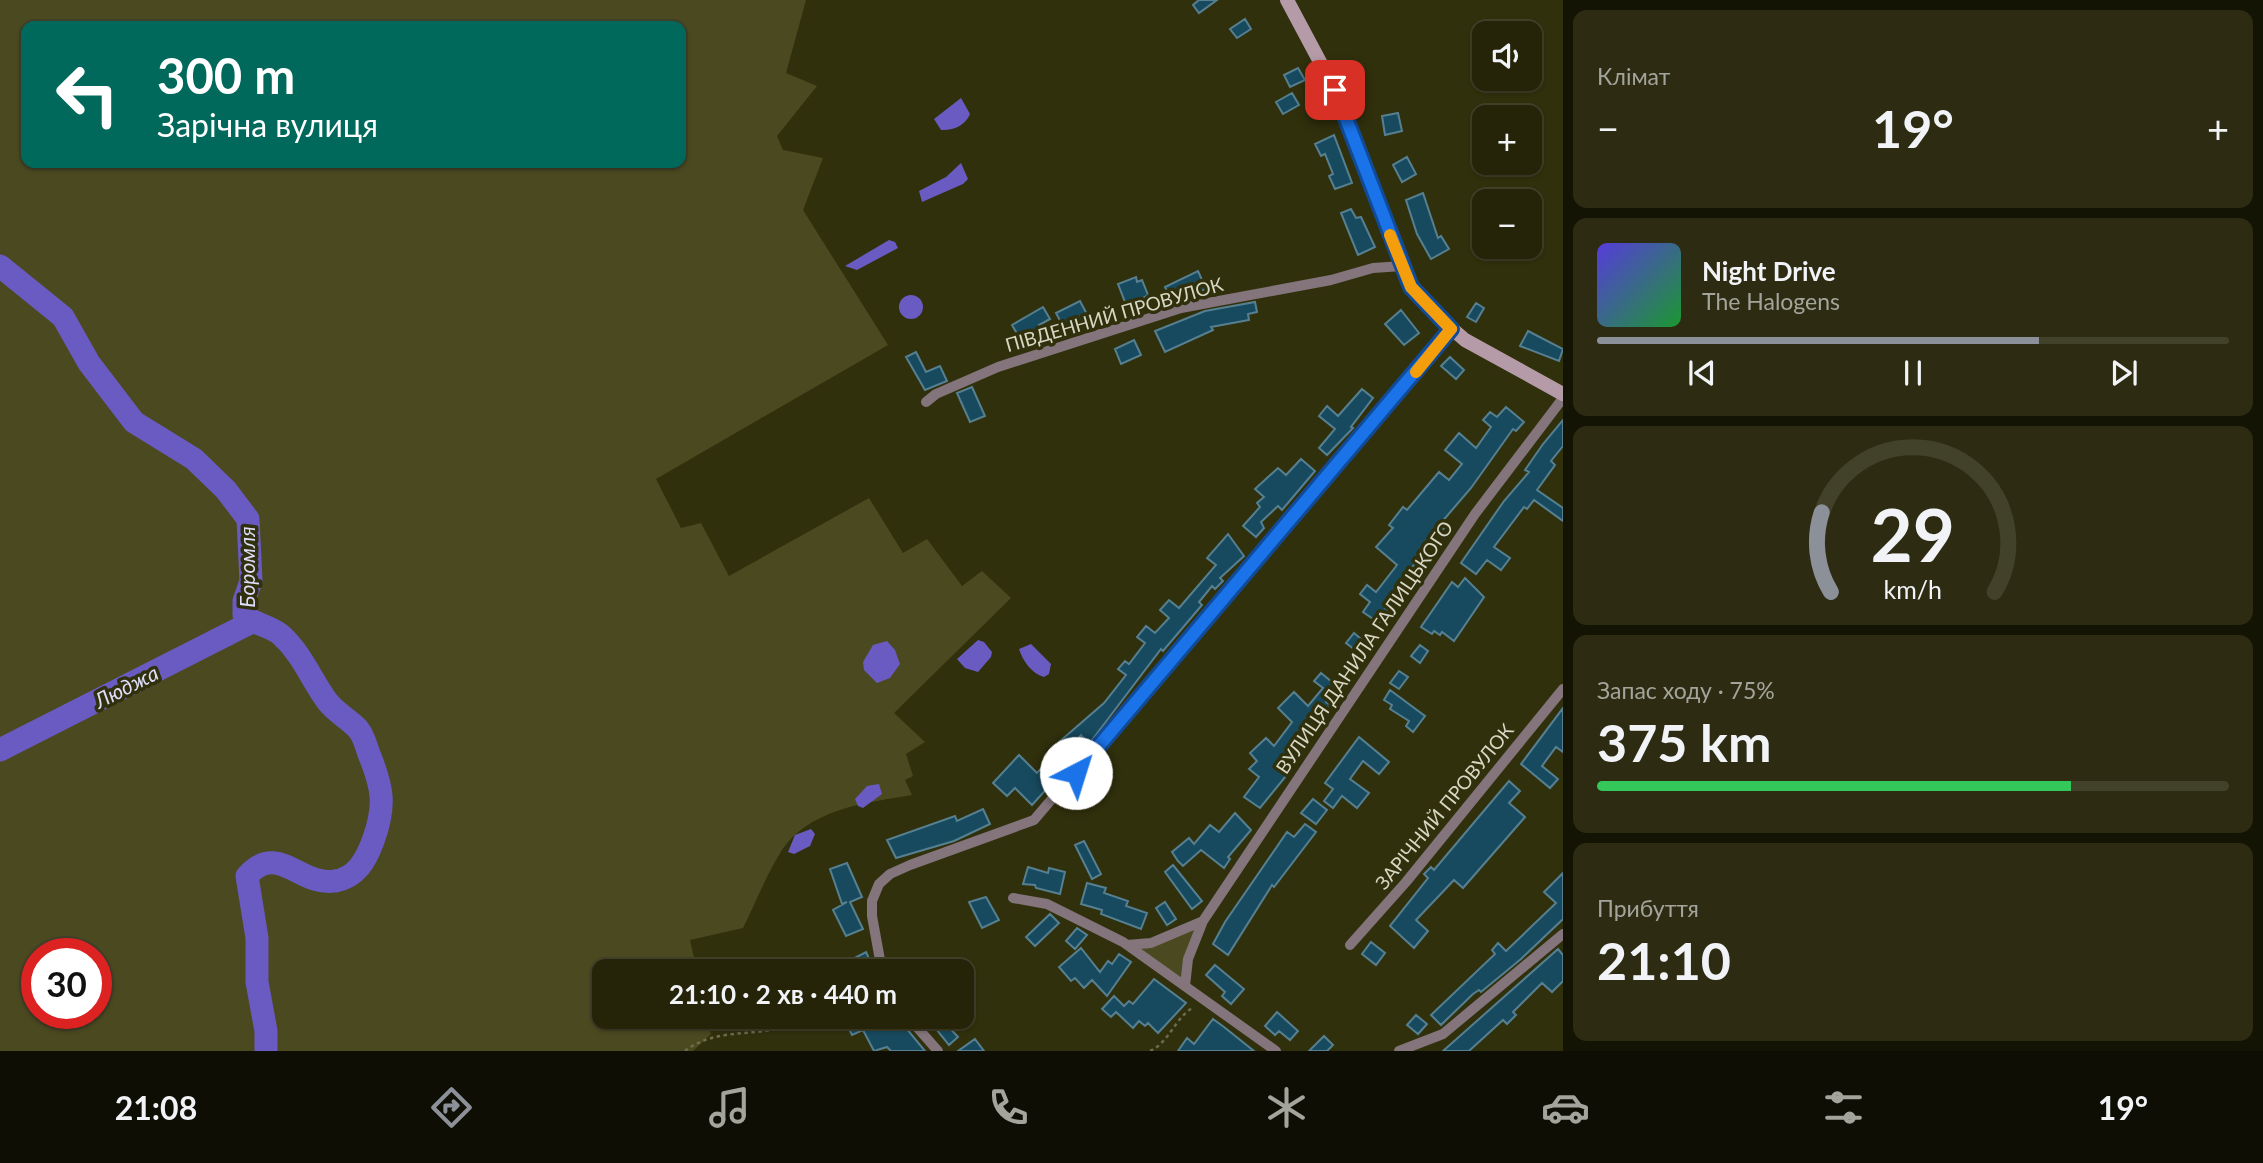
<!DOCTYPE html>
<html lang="uk">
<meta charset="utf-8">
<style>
:root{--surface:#252409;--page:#2d2c12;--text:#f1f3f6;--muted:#a3a49c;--line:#42412a;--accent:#8c9099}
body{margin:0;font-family:Lato,sans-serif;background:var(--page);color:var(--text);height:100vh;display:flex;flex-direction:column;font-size:26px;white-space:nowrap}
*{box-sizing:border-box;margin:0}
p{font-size:23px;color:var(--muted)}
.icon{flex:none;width:38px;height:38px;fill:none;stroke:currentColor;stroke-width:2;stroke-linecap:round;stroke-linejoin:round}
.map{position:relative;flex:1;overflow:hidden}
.side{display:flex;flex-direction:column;gap:10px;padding:10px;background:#141405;width:700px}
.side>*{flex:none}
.hud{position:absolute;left:21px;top:21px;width:665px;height:147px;border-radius:14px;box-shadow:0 2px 5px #0004,0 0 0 2px var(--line);background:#00695c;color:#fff;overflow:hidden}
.buttons{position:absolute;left:1472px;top:21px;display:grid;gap:14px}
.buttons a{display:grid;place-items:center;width:70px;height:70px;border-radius:14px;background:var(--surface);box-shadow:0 2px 5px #0004,0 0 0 2px var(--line);font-size:35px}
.speed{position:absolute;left:21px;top:938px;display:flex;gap:14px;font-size:35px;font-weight:700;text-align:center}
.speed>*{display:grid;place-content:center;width:91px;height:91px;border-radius:50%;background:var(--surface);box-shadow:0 2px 5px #0004,0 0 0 2px var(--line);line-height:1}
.speed .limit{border:10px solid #d22;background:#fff;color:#111}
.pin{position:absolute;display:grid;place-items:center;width:60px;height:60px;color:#fff;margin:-30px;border-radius:14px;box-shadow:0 4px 10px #0006}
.me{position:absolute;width:77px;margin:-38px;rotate:40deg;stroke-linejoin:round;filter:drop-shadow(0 0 5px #0008)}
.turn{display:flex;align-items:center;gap:24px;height:147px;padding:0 21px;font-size:32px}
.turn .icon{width:91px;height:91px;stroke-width:2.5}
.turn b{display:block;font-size:49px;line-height:60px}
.big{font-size:52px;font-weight:700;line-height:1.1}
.side .tile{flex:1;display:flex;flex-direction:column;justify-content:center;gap:10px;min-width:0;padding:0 24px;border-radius:14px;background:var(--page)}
.side .dial{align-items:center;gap:0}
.dial svg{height:182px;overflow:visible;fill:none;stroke:var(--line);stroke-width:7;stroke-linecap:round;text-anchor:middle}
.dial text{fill:var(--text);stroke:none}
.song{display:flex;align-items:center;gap:21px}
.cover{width:84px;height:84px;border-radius:10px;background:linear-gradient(135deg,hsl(250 70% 55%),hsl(130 70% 35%))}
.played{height:7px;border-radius:4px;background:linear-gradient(90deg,var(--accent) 70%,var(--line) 70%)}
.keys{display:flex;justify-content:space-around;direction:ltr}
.heat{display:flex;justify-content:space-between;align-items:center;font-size:38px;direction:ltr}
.charge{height:10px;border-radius:5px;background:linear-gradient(90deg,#34c759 75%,var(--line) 0)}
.trip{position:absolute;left:592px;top:959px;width:382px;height:70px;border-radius:14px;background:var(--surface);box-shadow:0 2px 5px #0004,0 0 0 2px var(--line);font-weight:700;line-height:70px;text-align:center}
.tabs{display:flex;height:112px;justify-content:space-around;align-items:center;background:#0f0e04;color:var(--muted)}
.tabs .icon{width:49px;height:49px}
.tabs .active{color:var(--accent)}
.tabs b{font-size:32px;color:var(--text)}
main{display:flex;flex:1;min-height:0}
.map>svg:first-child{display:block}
.green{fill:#4b4920;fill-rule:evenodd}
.water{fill:#6a5bc2}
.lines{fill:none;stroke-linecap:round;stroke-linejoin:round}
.river{stroke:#6a5bc2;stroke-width:23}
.building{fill:#174a5e;stroke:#568091;stroke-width:2}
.path{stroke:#6d6c4e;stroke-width:2.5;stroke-dasharray:3.5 3.5;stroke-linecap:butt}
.street{stroke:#84747c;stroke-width:10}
.secondary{stroke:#b59ba8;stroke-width:14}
.route-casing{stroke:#114b97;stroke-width:18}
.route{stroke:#1a73e8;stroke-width:12}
.slow{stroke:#f59e0b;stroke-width:12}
.labels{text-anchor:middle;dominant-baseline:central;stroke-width:7;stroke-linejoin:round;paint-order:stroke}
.street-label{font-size:19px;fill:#d7d7c4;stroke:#31300c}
.water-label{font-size:21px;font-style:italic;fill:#dfdefa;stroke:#31300c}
</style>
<main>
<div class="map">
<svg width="1563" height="1051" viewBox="0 0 1563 1051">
<rect width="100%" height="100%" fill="#31300c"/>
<!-- green -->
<path class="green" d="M0 0H806L786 73 817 86 777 136 783 150 823 158 803 210 888 345 656 479 681 528 701 523 729 576 869 498 903 553 927 539 962 586 982 571 1011 598 894 713 925 742 906 754 913 776 905 780 912 795C865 803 806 809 779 855 765 878 755 904 743 928L690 940 697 971H604V1017H707L711 1034 693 1051H0ZM26 26H681V163H26ZM37 954H96V1013H37Z
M1203 921 1185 986 1134 945Z"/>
<!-- water -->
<path class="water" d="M961 98 970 114C966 125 953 131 941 130L934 119Z
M961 163 968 179 963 184 922 202 919 191 946 177Z
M889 240 895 242 898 248 857 270 845 266Z
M899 307a12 12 0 1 1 24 0a12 12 0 1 1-24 0Z
M978 640 984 642 992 652 991 657 978 672 965 668 957 659Z
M887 641 895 650 900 664 890 678 877 683 864 670 863 662 873 645Z
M1031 644 1051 664 1049 674 1044 677C1031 673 1023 661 1019 649Z
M879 784 882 794 863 808 858 806 855 799 867 786Z
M811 829 815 834 810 846 794 854 788 852 795 835Z"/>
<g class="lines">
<!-- river -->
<path class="river" d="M0 266 63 317 89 363 134 422 194 459 226 490 248 519 251 581 244 601V615C255 625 269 625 281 635 302 654 311 679 327 701 336 713 349 719 358 729 364 736 366 746 369 754 383 788 386 806 373 841 366 860 356 878 335 881 300 887 278 841 247 876L257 938V982L266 1031V1051
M0 750 252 622"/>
</g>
<!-- building -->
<path class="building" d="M1199 0H1217L1199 13 1193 5Z
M1245 19 1251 29 1237 38 1230 29Z
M1298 68 1305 80 1290 87 1284 75Z
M1292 93 1299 105 1283 114 1276 102Z
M1398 113 1402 131 1385 135 1382 116Z
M1334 135 1352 183 1335 189 1329 176 1333 174 1325 154 1321 156 1315 144Z
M1407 157 1416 174 1402 182 1393 165Z
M1423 193 1438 238 1441 236 1449 249 1431 259 1417 234 1406 200Z
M1351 209 1356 218 1361 217 1375 247 1358 255 1341 213Z
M1198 271 1206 289 1172 303 1165 287Z
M1136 277 1137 282 1142 280 1148 295 1127 307 1118 284Z
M1080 301 1090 320 1066 332 1056 313Z
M1255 302 1257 312 1248 314 1249 320 1211 327 1213 330 1165 352 1155 331 1205 311Z
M1476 303 1484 308 1476 322 1467 317Z
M1043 307 1050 319 1039 325 1043 332 1032 338 1035 343 1026 349 1012 325Z
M1401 310 1419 333 1404 345 1385 324Z
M1528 331 1563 349 1559 361 1520 346Z
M1134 340 1141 355 1121 364 1115 349Z
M916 352 926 372 940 366 947 381 925 390 906 357Z
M1450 357 1464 370 1456 379 1441 366Z
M972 387 985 416 970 422 957 393Z
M1362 389 1373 398 1351 427 1353 428 1327 455 1319 448 1335 429 1319 416 1327 406 1338 416Z
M1506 407 1524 422 1516 431 1513 429 1471 488 1440 524 1444 528 1405 576 1409 578 1385 608 1388 610 1379 623 1363 612 1370 602 1360 594 1367 585 1376 592 1397 565 1376 547 1393 528 1389 525 1403 507 1407 510 1439 472 1449 480 1462 464 1445 450 1459 433 1476 448 1491 427 1483 420 1490 412 1497 417Z
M1563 420V446L1551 461 1555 465 1537 490 1563 508V521L1534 500 1527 509 1524 507 1494 547 1510 558 1501 570 1487 560 1476 574 1461 563 1504 501 1529 472 1525 470 1543 444Z
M1301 459 1315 471 1282 510 1278 506 1261 522 1264 528 1256 537 1243 526 1260 507 1257 503 1264 497 1255 489 1278 468 1286 475Z
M1228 534 1244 556 1220 578 1223 581 1215 589 1212 586 1199 602 1202 605 1163 651 1161 649 1089 744 1081 735 1067 750 1059 742 1104 703 1126 675 1118 669 1125 661 1129 664 1145 643 1137 637 1146 626 1155 633 1169 618 1160 610 1169 600 1179 608 1216 565 1207 558Z
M1465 578 1484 597 1454 641 1442 632 1440 635 1434 631 1432 634 1421 627 1452 582 1458 587Z
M1354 633 1367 644 1359 653 1346 643Z
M1420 645 1428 651 1420 663 1411 656Z
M1399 671 1408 677 1399 689 1390 683Z
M1321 673 1338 687 1326 702 1330 705 1303 738 1308 742 1287 768 1290 771 1260 808 1244 797 1259 777 1249 769 1257 761 1250 753 1266 738 1274 746 1292 722 1278 708 1294 692 1308 706 1323 688 1314 681Z
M1390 690 1425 716 1413 732 1406 726 1409 721 1390 709 1392 705 1384 700Z
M1563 708V752L1556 747 1542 766 1558 779 1550 788 1521 764Z
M1359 737 1389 762 1379 774 1363 761 1350 779 1369 793 1357 808 1342 796 1333 808 1324 801 1333 789 1325 783Z
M1059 749 1072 761 1032 805 1015 788 1007 796 993 783 1019 755 1037 773Z
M1509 781 1520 791 1509 803 1525 817 1463 888 1454 880 1416 920 1428 931 1414 948 1390 926 1428 878 1424 874 1431 867 1434 870Z
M1313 799 1327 810 1316 824 1301 813Z
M983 809 990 824 954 841 896 858 887 840 955 816 957 821Z
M1235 813 1251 830 1228 857 1230 859 1224 868 1201 850 1183 866 1178 861 1172 852 1189 838 1194 844 1210 825 1219 832Z
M1305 824 1316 832 1274 887 1272 885 1228 955 1213 944 1225 922 1287 832 1294 837Z
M1084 841 1101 874 1092 879 1075 845Z
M847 863 862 897 850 902 863 929 846 936 833 910 847 902 842 904 830 869Z
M1173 865 1202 901 1192 909 1165 872Z
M1028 867 1048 873 1049 868 1065 872 1060 894 1036 888 1035 885 1023 884Z
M1563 873V919L1521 959 1481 992 1479 990 1473 994 1441 1025 1431 1015 1495 954 1492 950 1498 943 1506 951 1556 903 1544 892Z
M1087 883 1106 888 1104 893 1128 901 1126 906 1147 913 1141 929 1101 914 1102 910 1081 904Z
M986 897 999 920 982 928 969 902Z
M1165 902 1176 919 1167 925 1156 908Z
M1050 914 1059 923 1035 946 1026 937Z
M1077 928 1087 935 1075 949 1066 941Z
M1371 942 1385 953 1376 965 1362 954Z
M1081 948 1100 972 1108 961 1112 964 1119 954 1131 962 1107 996 1092 980 1084 988 1075 978 1071 981 1059 967Z
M1558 949 1563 955V981L1552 992 1542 983 1513 1012 1516 1015 1507 1024 1503 1020 1469 1051H1443Z
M866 952 872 965 861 971H849L845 963Z
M911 959 915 968 890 971V969Z
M1215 965 1244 989 1231 1004 1222 996 1225 992 1206 975Z
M1154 979 1186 1003 1158 1033 1148 1023 1145 1026 1139 1021 1133 1028 1116 1012 1111 1017 1102 1009 1114 996 1124 1006 1129 1001 1133 1004Z
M1277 1012 1298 1031 1290 1040 1279 1031 1275 1035 1265 1026Z
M1416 1015 1427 1024 1418 1034 1407 1025Z
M843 1017H897L925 1051H891L887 1047 874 1051 863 1030 852 1035Z
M1213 1019 1224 1027 1254 1051H1178L1187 1038 1194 1044Z
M945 1023 958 1037 949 1045 937 1030Z
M1324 1036 1333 1045 1327 1051H1309Z
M975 1039 984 1051H958Z"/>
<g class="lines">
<!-- path -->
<path class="path" d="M685 1051C721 1023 769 1042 806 1017
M1150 1051C1170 1042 1175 1017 1194 1007"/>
<!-- street -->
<path class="street" d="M926 402 936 394 998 367 1181 308 1331 280 1373 268 1402 266
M1013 898 1047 904 1123 942 1276 1051
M1127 945 1151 943 1203 921
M1350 945 1406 882 1563 689
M882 971 872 916V901L879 884 890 874 910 865 1034 820 1452 329
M1185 986 1188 959 1203 921 1475 514 1563 398
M908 1017 938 1051
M1399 1051 1443 1034 1563 934"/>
<!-- secondary -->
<path class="secondary" d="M1287 0 1335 90 1411 287 1436 315 1465 340 1563 394"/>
</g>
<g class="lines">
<!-- route casing -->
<g class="route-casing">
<path id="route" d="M1076 773 1451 329 1411 287 1335 90"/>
</g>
<!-- route -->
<use href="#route" class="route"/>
<!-- slow -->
<path class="slow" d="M1390 235 1411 287 1451 329 1416 372"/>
</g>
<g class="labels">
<!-- street labels -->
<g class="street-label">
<text transform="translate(1114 314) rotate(-16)">ПІВДЕННИЙ ПРОВУЛОК</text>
<text transform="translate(1364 647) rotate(-56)">ВУЛИЦЯ ДАНИЛА ГАЛИЦЬКОГО</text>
<text transform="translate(1444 806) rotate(-51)">ЗАРІЧНИЙ ПРОВУЛОК</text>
</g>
<!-- water labels -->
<g class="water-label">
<text transform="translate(246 567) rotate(-90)">Боромля</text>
<text transform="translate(126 686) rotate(-27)">Люджа</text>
</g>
</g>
</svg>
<div class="buttons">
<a><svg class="icon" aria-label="sound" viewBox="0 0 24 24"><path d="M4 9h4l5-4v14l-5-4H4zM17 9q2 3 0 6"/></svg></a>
<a>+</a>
<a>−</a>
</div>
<div class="speed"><div class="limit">30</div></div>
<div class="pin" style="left:1335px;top:90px;background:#d93025"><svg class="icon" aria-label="arrive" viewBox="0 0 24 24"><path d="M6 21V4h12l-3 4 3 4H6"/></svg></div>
<svg class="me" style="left:1076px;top:773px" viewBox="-20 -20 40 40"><circle r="19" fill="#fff"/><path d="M0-13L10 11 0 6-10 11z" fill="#1a73e8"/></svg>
<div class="trip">21:10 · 2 хв · 440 m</div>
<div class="hud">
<div class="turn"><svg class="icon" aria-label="left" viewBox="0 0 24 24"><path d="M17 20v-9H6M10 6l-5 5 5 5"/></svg><div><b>300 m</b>Зарічна вулиця</div></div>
</div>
</div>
<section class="side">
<div class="tile"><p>Клімат</p>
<div class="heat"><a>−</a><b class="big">19°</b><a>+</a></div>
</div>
<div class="tile">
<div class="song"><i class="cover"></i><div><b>Night Drive</b><p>The Halogens</p></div></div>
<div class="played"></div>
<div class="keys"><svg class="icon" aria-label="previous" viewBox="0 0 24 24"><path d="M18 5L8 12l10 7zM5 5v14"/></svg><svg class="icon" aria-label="pause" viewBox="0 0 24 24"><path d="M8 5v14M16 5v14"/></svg><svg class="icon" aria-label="next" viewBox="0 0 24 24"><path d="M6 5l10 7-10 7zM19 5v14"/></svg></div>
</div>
<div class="tile dial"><svg viewBox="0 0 100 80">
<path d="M14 69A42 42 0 1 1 86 69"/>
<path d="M14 69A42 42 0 0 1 10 34" stroke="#8c9099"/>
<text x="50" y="56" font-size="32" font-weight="700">29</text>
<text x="50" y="72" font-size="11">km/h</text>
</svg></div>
<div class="tile"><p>Запас ходу · 75%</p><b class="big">375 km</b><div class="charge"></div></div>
<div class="tile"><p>Прибуття</p><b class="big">21:10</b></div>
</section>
</main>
<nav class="tabs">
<b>21:08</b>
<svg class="icon active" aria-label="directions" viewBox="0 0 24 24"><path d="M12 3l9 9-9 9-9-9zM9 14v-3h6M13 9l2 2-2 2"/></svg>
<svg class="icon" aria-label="music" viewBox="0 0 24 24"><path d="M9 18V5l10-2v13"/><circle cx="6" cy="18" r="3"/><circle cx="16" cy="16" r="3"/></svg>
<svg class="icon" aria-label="phone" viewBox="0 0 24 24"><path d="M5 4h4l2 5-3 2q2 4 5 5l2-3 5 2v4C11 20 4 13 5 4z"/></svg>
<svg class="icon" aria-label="climate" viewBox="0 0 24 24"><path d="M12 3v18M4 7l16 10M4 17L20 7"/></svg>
<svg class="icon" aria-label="car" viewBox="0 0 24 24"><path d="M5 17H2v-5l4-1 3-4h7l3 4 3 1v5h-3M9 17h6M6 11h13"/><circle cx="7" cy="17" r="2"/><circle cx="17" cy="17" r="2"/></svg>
<svg class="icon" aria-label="filters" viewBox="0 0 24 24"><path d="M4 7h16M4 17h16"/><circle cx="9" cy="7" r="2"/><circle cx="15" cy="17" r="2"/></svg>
<b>19°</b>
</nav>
